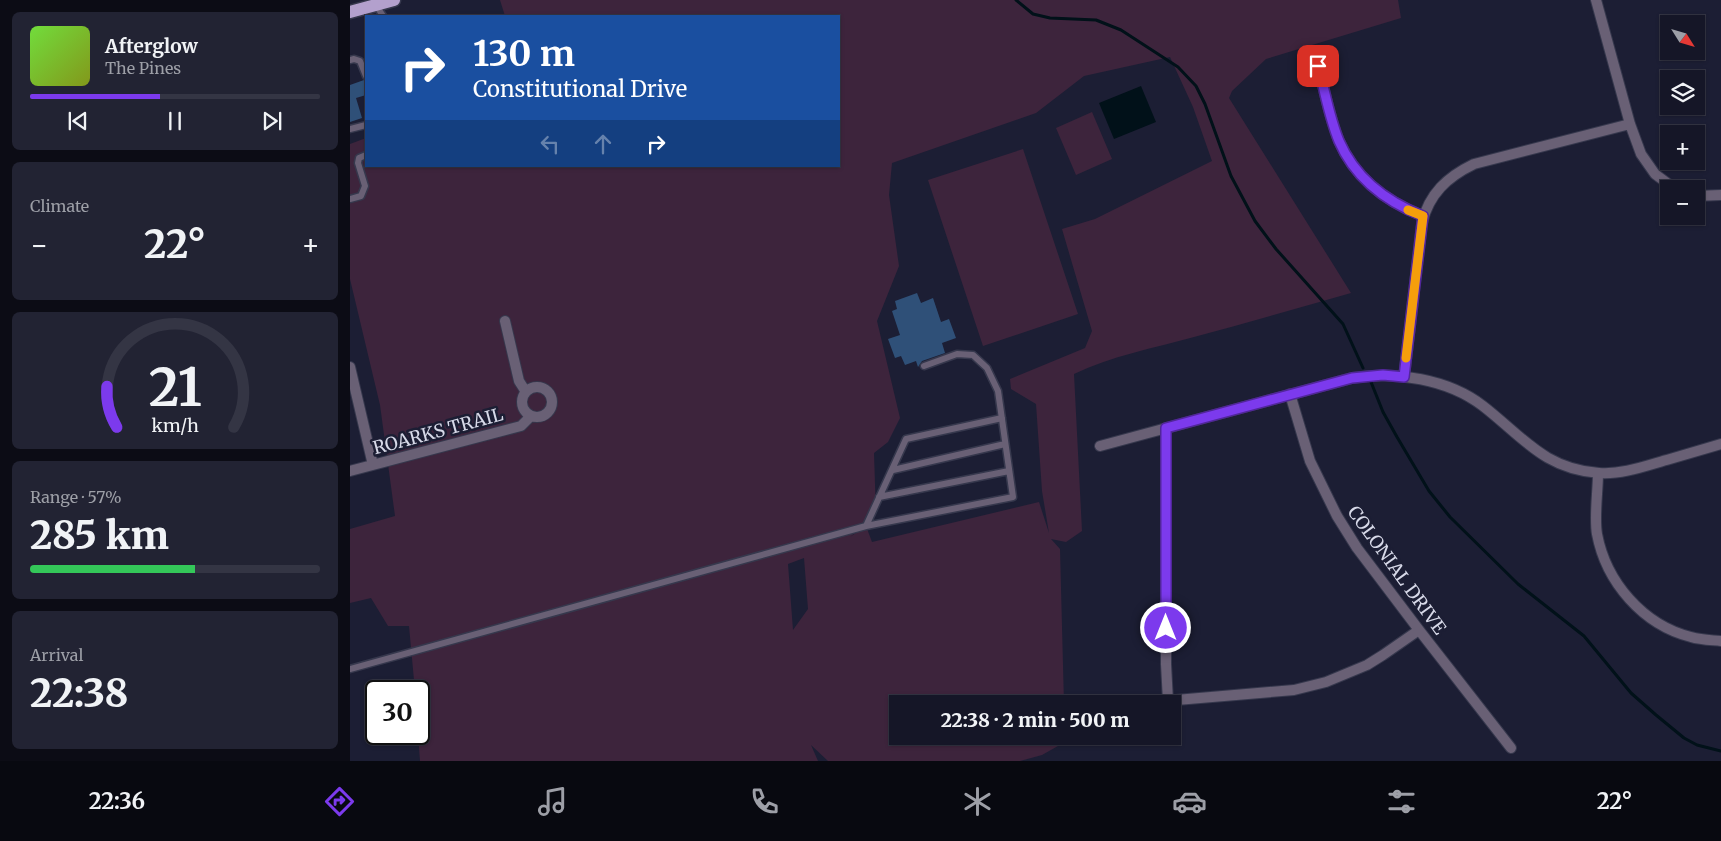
<!DOCTYPE html>
<meta charset="utf-8">
<style>
:root{--surface:#151627;--page:#222333;--text:#f1f3f6;--muted:#9d9fa7;--line:#343544;--accent:#7c3aed}
body{margin:0;font-family:Merriweather,serif;background:var(--page);color:var(--text);height:100vh;display:flex;flex-direction:column;font-size:19px;white-space:nowrap}
*{box-sizing:border-box;margin:0}
p{font-size:16px;color:var(--muted)}
.icon{flex:none;width:28px;height:28px;fill:none;stroke:currentColor;stroke-width:2;stroke-linecap:round;stroke-linejoin:round}
.map{position:relative;flex:1;overflow:hidden}
.drawer{display:flex;flex-direction:column;gap:12px;padding:12px;background:#0c0c15;width:350px}
.drawer>*{flex:none}
.hud{position:absolute;left:15px;top:15px;width:475px;height:152px;border-radius:0px;box-shadow:0 1px 4px #0004,0 0 0 1px var(--line);background:#1a4fa0;color:#fff;overflow:hidden}
.needle{width:32px;rotate:127deg}
.fabs{position:absolute;left:1310px;top:15px;display:grid;gap:10px}
.fabs a{display:grid;place-items:center;width:45px;height:45px;border-radius:0px;background:var(--surface);box-shadow:0 1px 4px #0004,0 0 0 1px var(--line);font-size:25px}
.speed{position:absolute;left:15px;top:680px;display:flex;gap:10px;font-size:25px;font-weight:700;text-align:center}
.speed>*{display:grid;place-content:center;width:65px;height:65px;border-radius:50%;background:var(--surface);box-shadow:0 1px 4px #0004,0 0 0 1px var(--line);line-height:1}
.speed .limit{border:2px solid #111;border-radius:8px;background:#fff;color:#111}
.pin{position:absolute;display:grid;place-items:center;width:42px;height:42px;color:#fff;margin:-21px;border-radius:10px;box-shadow:0 2px 8px #0006}
.me{position:absolute;width:55px;margin:-28px;rotate:0deg;stroke-linejoin:round;filter:drop-shadow(0 0 4px #0008)}
.turn{display:flex;align-items:center;gap:18px;height:105px;padding:0 25px;font-size:22px}
.turn .icon{width:65px;height:65px;stroke-width:2.5}
.turn b{display:block;font-size:35px;line-height:42px}
.lanes{display:flex;align-items:center;height:48px;padding:0 25px;background:#0003;justify-content:center;gap:25px;direction:ltr}
.lanes .off{opacity:.35}
.big{font-size:38px;font-weight:800;line-height:1.1}
.drawer .tile{flex:1;display:flex;flex-direction:column;justify-content:center;gap:8px;min-width:0;padding:0 18px;border-radius:8px;background:var(--page)}
.drawer .dial{align-items:center;gap:0}
.dial svg{height:130px;overflow:visible;fill:none;stroke:var(--line);stroke-width:7;stroke-linecap:round;text-anchor:middle}
.dial text{fill:var(--text);stroke:none}
.song{display:flex;align-items:center;gap:15px}
.cover{width:60px;height:60px;border-radius:8px;background:linear-gradient(135deg,hsl(100 70% 55%),hsl(70 70% 35%))}
.played{height:5px;border-radius:2px;background:linear-gradient(90deg,var(--accent) 45%,var(--line) 45%)}
.keys{display:flex;justify-content:space-around;direction:ltr}
.heat{display:flex;justify-content:space-between;align-items:center;font-size:28px;direction:ltr}
.charge{height:8px;border-radius:4px;background:linear-gradient(90deg,#34c759 57%,var(--line) 0)}
.trip{position:absolute;left:539px;top:695px;width:292px;height:50px;border-radius:0px;background:var(--surface);box-shadow:0 1px 4px #0004,0 0 0 1px var(--line);font-weight:800;line-height:50px;text-align:center}
.tab-bar{display:flex;height:80px;justify-content:space-around;align-items:center;background:#080910;color:var(--muted)}
.tab-bar .icon{width:35px;height:35px}
.tab-bar .active{color:var(--accent)}
.tab-bar b{font-size:22px;color:var(--text)}
main{display:flex;flex:1;min-height:0}
.map>svg:first-child{display:block}
.green{fill:#3d243c;fill-rule:evenodd}
.water{fill:#011119}
.lines{fill:none;stroke-linecap:round;stroke-linejoin:round}
.stream{stroke:#011119;stroke-width:3}
.building{fill:#2f5078}
.service-casing{stroke:#36384d;stroke-width:9}
.minor-casing{stroke:#36384d;stroke-width:12}
.primary-casing{stroke:#36384d;stroke-width:15}
.service{stroke:#696075;stroke-width:6}
.minor{stroke:#696075;stroke-width:10}
.primary{stroke:#b3a0cd;stroke-width:12}
.route-casing{stroke:#51269a;stroke-width:12}
.route{stroke:#7c3aed;stroke-width:9}
.slow{stroke:#f59e0b;stroke-width:9}
.labels{text-anchor:middle;dominant-baseline:central;stroke-width:5;stroke-linejoin:round;paint-order:stroke}
.street-label{font-size:18px;fill:#d7d9e8;stroke:#1c1e34}
</style>
<main>
<section class="drawer">
<div class="tile">
<div class="song"><i class="cover"></i><div><b>Afterglow</b><p>The Pines</p></div></div>
<div class="played"></div>
<div class="keys"><svg class="icon" aria-label="previous" viewBox="0 0 24 24"><path d="M18 5L8 12l10 7zM5 5v14"/></svg><svg class="icon" aria-label="pause" viewBox="0 0 24 24"><path d="M8 5v14M16 5v14"/></svg><svg class="icon" aria-label="next" viewBox="0 0 24 24"><path d="M6 5l10 7-10 7zM19 5v14"/></svg></div>
</div>
<div class="tile"><p>Climate</p>
<div class="heat"><a>−</a><b class="big">22°</b><a>+</a></div>
</div>
<div class="tile dial"><svg viewBox="0 0 100 80">
<path d="M14 69A42 42 0 1 1 86 69"/>
<path d="M14 69A42 42 0 0 1 8 44" stroke="#7c3aed"/>
<text x="50" y="56" font-size="32" font-weight="700">21</text>
<text x="50" y="72" font-size="11">km/h</text>
</svg></div>
<div class="tile"><p>Range · 57%</p><b class="big">285 km</b><div class="charge"></div></div>
<div class="tile"><p>Arrival</p><b class="big">22:38</b></div>
</section>
<div class="map">
<svg width="1371" height="761" viewBox="0 0 1371 761">
<rect width="100%" height="100%" fill="#1c1e34"/>
<!-- green -->
<path class="green" d="M150 0H1048L1051 18 916 59 882 91 879 98 1001 293C949 308 896 323 844 337 804 348 761 356 724 374L732 531 716 542 701 539 710 549 714 704H548V736H715V742L692 755 670 761H478L461 745 468 761H70L68 734 69 691H65L59 626H38L21 598 0 603V529L45 516 30 405 0 279V144L16 138V166H489V16H155ZM820 57 843 107 862 161 745 219 712 229 742 331 735 348 660 379 661 389 686 404 692 491 699 533 689 502 522 542 516 526 500 537 526 515 524 453 538 442 550 418 527 321 549 266 539 195 542 163 686 113 734 76ZM454 558 458 609 443 630 438 564Z
M742 112 762 159 726 175 706 128Z
M673 149 728 314 633 346 578 180Z"/>
<!-- water -->
<path class="water" d="M791 86 806 122 764 139 749 103Z"/>
<g class="lines">
<!-- stream -->
<path class="stream" d="M666 0 683 14 700 18 746 20 771 30 828 67 846 86 855 104 881 176 905 221 926 249 993 324 1013 368
M1021 382 1033 412 1047 437 1079 491 1100 517 1168 584 1234 636 1281 693 1306 715 1334 738 1347 745 1371 751"/>
</g>
<!-- building -->
<path class="building" d="M14 80 16 81V95L6 98 12 118 0 122V85Z
M567 293 571 303 583 298 591 322 599 319 606 338 592 343 595 353 572 361 568 367 566 361 555 365 551 356 545 358 538 339 550 335 542 311 547 309 545 301Z"/>
<g class="lines">
<!-- service casing -->
<g class="service-casing">
<path id="service" d="M26 5 33 16
M0 60 4 59 10 61 16 76
M0 129 16 125
M0 199 11 196 15 186 8 163 9 158 16 155
M543 470 655 444
M529 497 659 471
M516 526 556 439 652 418
M0 669 516 526 663 497 648 391 637 368 623 355 607 354 574 366"/>
</g>
<!-- minor casing -->
<g class="minor-casing">
<path id="minor" d="M1246 0 1280 124 1291 154 1305 174 1325 189
M968 66C975 91 979 117 989 141 1005 178 1037 202 1073 216
M1346 196 1371 195
M155 321 169 381 176 392
M0 367 23 465
M1054 377 1072 223C1079 194 1097 177 1124 164L1280 124
M172 402a15 15 0 1 1 30 0a15 15 0 1 1-30 0Z
M940 394 960 461 987 516 1007 548 1069 630 1161 748
M816 428V664L818 701
M750 446 1002 378C1046 371 1098 379 1133 406 1173 437 1194 469 1249 473 1272 475 1298 465 1320 459 1337 454 1354 449 1371 444
M0 471 171 426 181 416
M1248 473C1248 491 1244 517 1247 534 1256 582 1293 625 1341 637 1351 640 1361 640 1371 641
M779 704 944 690 976 682 1017 665 1033 655 1069 630"/>
</g>
<!-- primary casing -->
<g class="primary-casing">
<path id="primary" d="M0 12 44 0"/>
</g>
<!-- service -->
<use href="#service" class="service"/>
<!-- minor -->
<use href="#minor" class="minor"/>
<!-- primary -->
<use href="#primary" class="primary"/>
</g>
<g class="lines">
<!-- route casing -->
<g class="route-casing">
<path id="route" d="M816 628V428L1002 378 1033 375 1054 377 1073 216C1037 202 1005 178 989 141 979 117 975 91 968 66"/>
</g>
<!-- route -->
<use href="#route" class="route"/>
<!-- slow -->
<path class="slow" d="M1056 358 1073 216 1058 210"/>
</g>
<g class="labels">
<!-- street labels -->
<g class="street-label">
<text transform="translate(88 431) rotate(-15)">ROARKS TRAIL</text>
<text transform="translate(1047 570) rotate(54)">COLONIAL DRIVE</text>
</g>
</g>
</svg>
<div class="fabs">
<a><svg class="needle" viewBox="-14 -14 28 28"><path d="M0-13l5 13h-10z" fill="#e53935"/><path d="M0 13l5-13h-10z" fill="#9d9fa7"/></svg></a>
<a><svg class="icon" aria-label="layers" viewBox="0 0 24 24"><path d="M12 4l9 5-9 5-9-5zM3 14l9 5 9-5"/></svg></a>
<a>+</a>
<a>−</a>
</div>
<div class="speed"><div class="limit">30</div></div>
<div class="pin" style="left:968px;top:66px;background:#d93025"><svg class="icon" aria-label="arrive" viewBox="0 0 24 24"><path d="M6 21V4h12l-3 4 3 4H6"/></svg></div>
<svg class="me" style="left:816px;top:628px" viewBox="-20 -20 40 40"><circle r="17" fill="#7c3aed" stroke="#fff" stroke-width="3"/><path d="M0-11L8 9 0 5-8 9z" fill="#fff"/></svg>
<div class="trip">22:38 · 2 min · 500 m</div>
<div class="hud">
<div class="turn"><svg class="icon" aria-label="right" viewBox="0 0 24 24"><path d="M7 20v-9h11M14 6l5 5-5 5"/></svg><div><b>130 m</b>Constitutional Drive</div></div>
<div class="lanes"><svg class="icon off" aria-label="left" viewBox="0 0 24 24"><path d="M17 20v-9H6M10 6l-5 5 5 5"/></svg><svg class="icon off" aria-label="ahead" viewBox="0 0 24 24"><path d="M12 20V5M6 11l6-6 6 6"/></svg><svg class="icon" aria-label="right" viewBox="0 0 24 24"><path d="M7 20v-9h11M14 6l5 5-5 5"/></svg></div>
</div>
</div>
</main>
<nav class="tab-bar">
<b>22:36</b>
<svg class="icon active" aria-label="directions" viewBox="0 0 24 24"><path d="M12 3l9 9-9 9-9-9zM9 14v-3h6M13 9l2 2-2 2"/></svg>
<svg class="icon" aria-label="music" viewBox="0 0 24 24"><path d="M9 18V5l10-2v13"/><circle cx="6" cy="18" r="3"/><circle cx="16" cy="16" r="3"/></svg>
<svg class="icon" aria-label="phone" viewBox="0 0 24 24"><path d="M5 4h4l2 5-3 2q2 4 5 5l2-3 5 2v4C11 20 4 13 5 4z"/></svg>
<svg class="icon" aria-label="climate" viewBox="0 0 24 24"><path d="M12 3v18M4 7l16 10M4 17L20 7"/></svg>
<svg class="icon" aria-label="car" viewBox="0 0 24 24"><path d="M5 17H2v-5l4-1 3-4h7l3 4 3 1v5h-3M9 17h6M6 11h13"/><circle cx="7" cy="17" r="2"/><circle cx="17" cy="17" r="2"/></svg>
<svg class="icon" aria-label="filters" viewBox="0 0 24 24"><path d="M4 7h16M4 17h16"/><circle cx="9" cy="7" r="2"/><circle cx="15" cy="17" r="2"/></svg>
<b>22°</b>
</nav>
